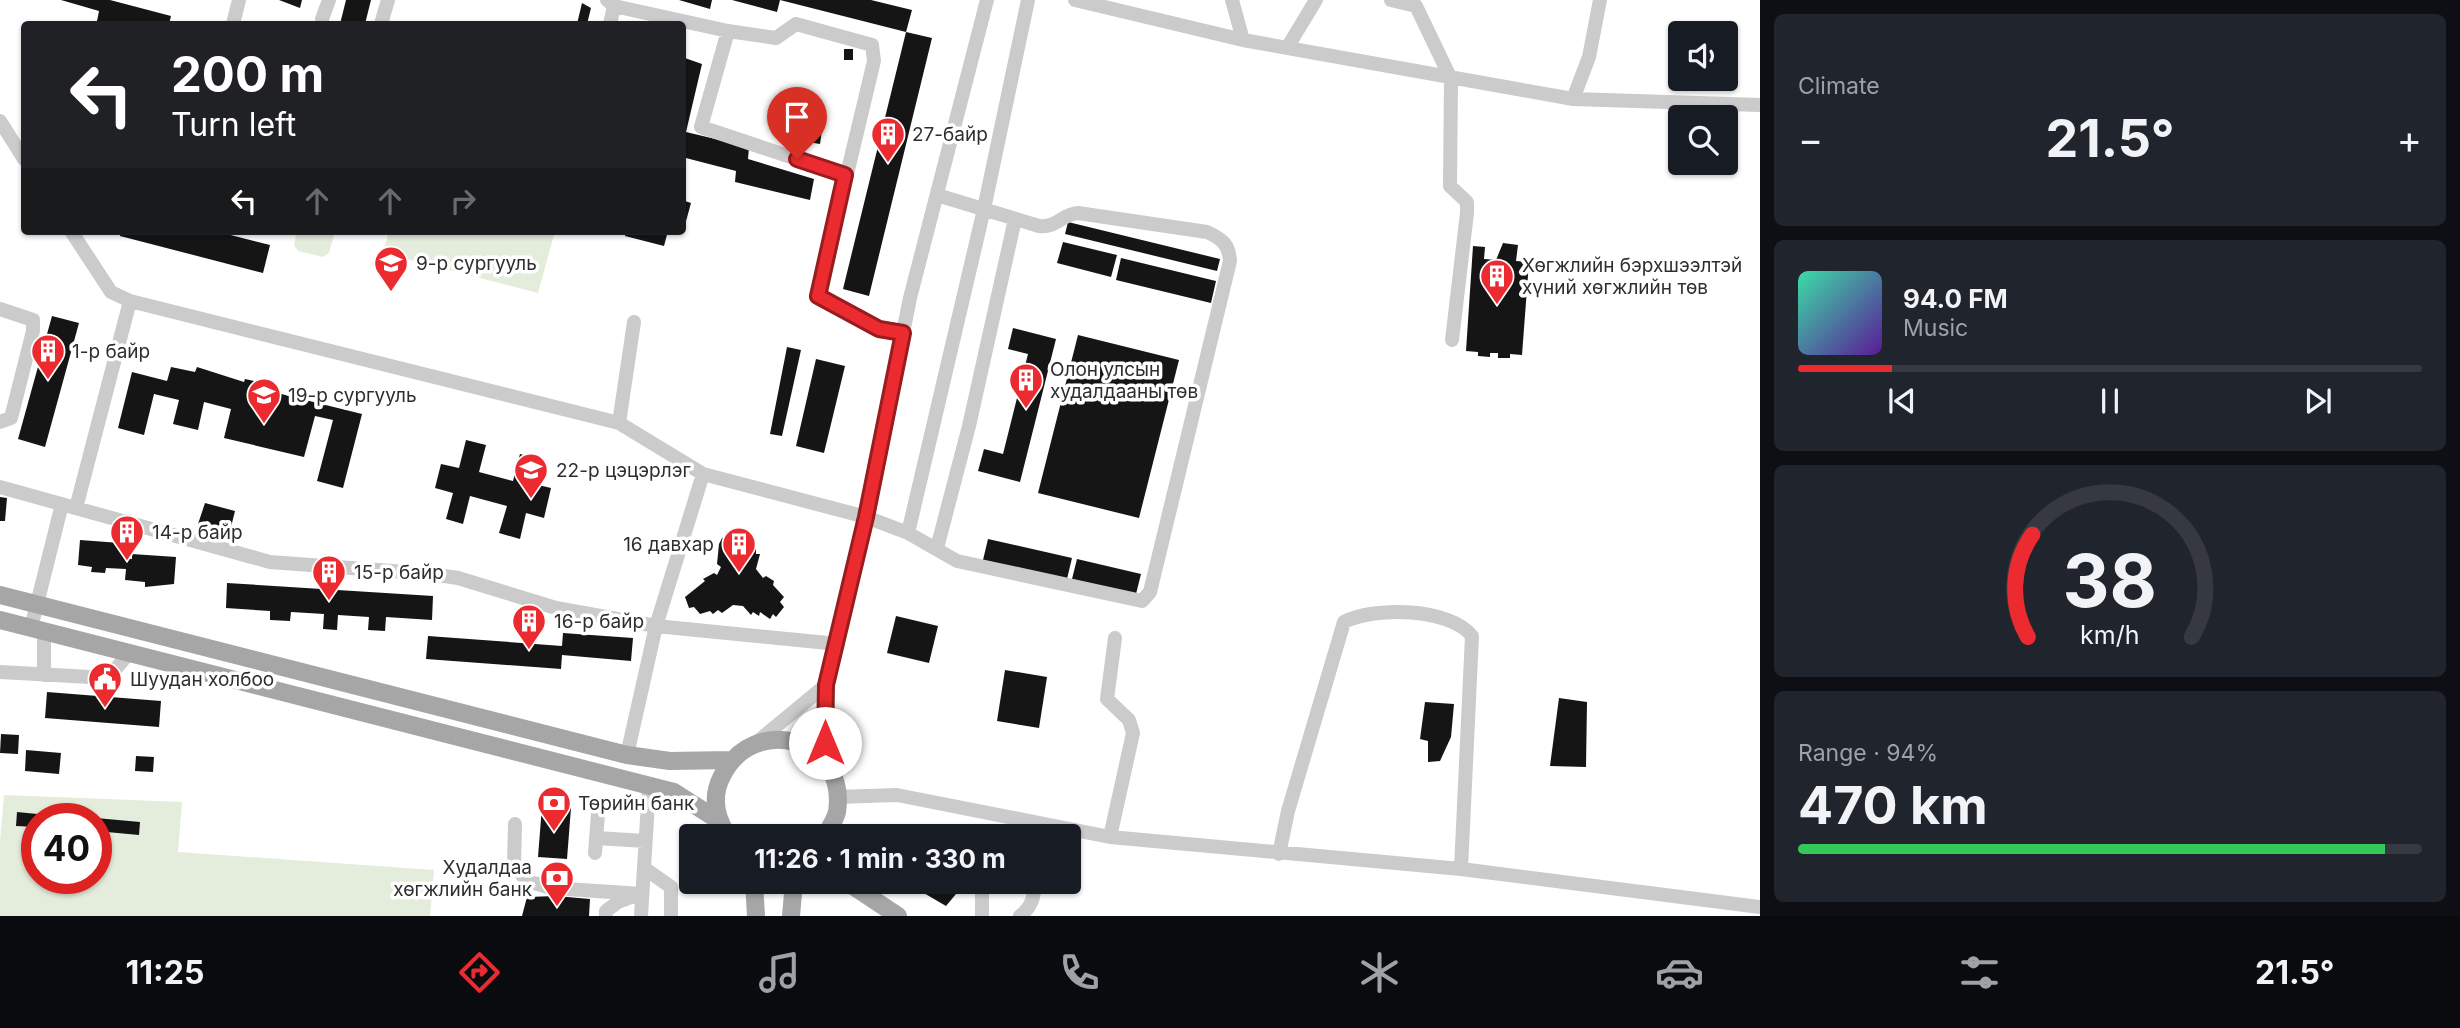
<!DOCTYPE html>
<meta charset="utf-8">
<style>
:root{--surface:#171b24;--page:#20242c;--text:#f1f3f6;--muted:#9ea1a6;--line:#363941;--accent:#eb2b30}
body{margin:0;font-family:Inter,sans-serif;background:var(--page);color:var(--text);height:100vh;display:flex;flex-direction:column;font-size:26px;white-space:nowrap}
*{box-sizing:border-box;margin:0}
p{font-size:23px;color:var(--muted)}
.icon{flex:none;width:38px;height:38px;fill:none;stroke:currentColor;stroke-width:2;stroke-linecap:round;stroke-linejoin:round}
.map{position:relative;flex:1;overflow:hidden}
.panel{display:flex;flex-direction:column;gap:14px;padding:14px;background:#0d0f14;width:700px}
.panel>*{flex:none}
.banner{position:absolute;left:21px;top:21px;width:665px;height:214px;border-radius:7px;box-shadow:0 2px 5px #0004;background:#202124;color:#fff;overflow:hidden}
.tools{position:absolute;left:1668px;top:21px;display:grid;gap:14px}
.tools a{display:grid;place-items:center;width:70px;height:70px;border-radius:7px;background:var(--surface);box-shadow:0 2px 5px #0004;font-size:35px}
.speed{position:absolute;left:21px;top:803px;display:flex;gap:14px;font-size:35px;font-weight:700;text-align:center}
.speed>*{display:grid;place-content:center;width:91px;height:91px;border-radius:50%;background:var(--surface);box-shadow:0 2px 5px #0004;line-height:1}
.speed .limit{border:10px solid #d22;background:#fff;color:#111}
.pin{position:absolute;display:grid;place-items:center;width:60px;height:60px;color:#fff;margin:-72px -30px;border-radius:50% 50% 50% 0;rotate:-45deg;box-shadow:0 0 7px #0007}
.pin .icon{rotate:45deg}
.me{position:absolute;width:77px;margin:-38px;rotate:0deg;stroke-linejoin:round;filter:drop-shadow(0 0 5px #0008)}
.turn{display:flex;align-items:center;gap:24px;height:147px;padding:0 35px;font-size:32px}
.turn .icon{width:91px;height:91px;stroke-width:2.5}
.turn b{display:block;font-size:49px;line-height:60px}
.lanes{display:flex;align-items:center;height:66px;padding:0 35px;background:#0003;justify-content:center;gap:35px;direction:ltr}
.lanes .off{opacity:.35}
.big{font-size:52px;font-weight:700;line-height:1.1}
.panel .card{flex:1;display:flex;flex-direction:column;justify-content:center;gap:10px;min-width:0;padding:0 24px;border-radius:10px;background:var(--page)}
.panel .dial{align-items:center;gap:0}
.dial svg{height:182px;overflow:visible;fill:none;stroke:var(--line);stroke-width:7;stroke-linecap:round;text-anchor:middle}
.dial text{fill:var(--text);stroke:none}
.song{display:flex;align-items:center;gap:21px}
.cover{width:84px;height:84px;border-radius:10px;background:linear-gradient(135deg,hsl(160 70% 55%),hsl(270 70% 35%))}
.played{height:7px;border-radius:4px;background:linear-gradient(90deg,var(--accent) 15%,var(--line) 15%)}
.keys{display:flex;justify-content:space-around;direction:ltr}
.heat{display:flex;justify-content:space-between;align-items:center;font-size:38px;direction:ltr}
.charge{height:10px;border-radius:5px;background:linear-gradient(90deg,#34c759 94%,var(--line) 0)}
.trip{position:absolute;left:679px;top:824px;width:402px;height:70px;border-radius:7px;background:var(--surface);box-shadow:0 2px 5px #0004;font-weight:700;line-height:70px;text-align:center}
.menu{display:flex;height:112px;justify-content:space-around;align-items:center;background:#090b0e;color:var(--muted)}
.menu .icon{width:49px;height:49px}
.menu .active{color:var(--accent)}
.menu b{font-size:32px;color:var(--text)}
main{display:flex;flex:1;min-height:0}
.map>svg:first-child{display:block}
.green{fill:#e4ecdc;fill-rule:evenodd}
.building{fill:#151515}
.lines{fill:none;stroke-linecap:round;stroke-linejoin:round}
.minor{stroke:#cbcbcb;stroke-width:14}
.major{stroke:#a6a6a6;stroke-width:18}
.route-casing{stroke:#991c1f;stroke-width:18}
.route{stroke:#eb2b30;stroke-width:12}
.labels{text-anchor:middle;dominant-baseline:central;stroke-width:7;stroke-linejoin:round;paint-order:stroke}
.poi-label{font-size:19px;fill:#2e2e2e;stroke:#fff;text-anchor:start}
</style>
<main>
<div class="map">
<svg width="1760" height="916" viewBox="0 0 1760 916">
<rect width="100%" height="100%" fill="#fff"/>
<!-- green -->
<path class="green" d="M297 231H335L329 253 323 257 298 251 294 245Z
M389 231H555L538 293 383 253Z
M4 795 182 802 178 852 434 870 430 916H0V841ZM37 819H96V878H37Z"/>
<!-- building -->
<path class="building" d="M61 0H110L171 16 169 24H111L97 21 99 11Z
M279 0H302L300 8Z
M346 0H371L365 24H340Z
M679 0H712L710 9Z
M732 0H780L777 12Z
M780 0H871L912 10 906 32 932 38 869 296 843 289 906 32Z
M582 3 591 8 587 24H577Z
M844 49H853V60H844Z
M682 57 702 64 686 132 749 147 748 159 814 179 810 200 735 182 736 171 682 157Z
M812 121 823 123 820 144 808 142Z
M682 200 691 203 683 232H682Z
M1068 222 1220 259 1217 271 1065 234Z
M121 231H215L270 245 263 273 120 236Z
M626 231H668L664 246 625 236Z
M1063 242 1117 255 1111 277 1057 263Z
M1503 243 1518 245 1516 261 1529 262 1522 355 1510 354V358H1498V353H1490V357L1478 356V352L1466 351 1473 246 1485 247 1484 259 1496 260Z
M1121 258 1216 281 1211 303 1116 280Z
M52 316 79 323 45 447 18 439Z
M1013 328 1056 339 1020 482 978 471 984 449 1003 454 1028 354 1008 349Z
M1078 335 1179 360 1139 518 1038 493Z
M787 347 801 350 782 436 770 434Z
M816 359 845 366 824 453 796 446Z
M171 367 195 372 197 367 244 382 245 379 254 381 253 387 362 414 343 488 317 481 333 420 315 416 304 457 224 438 231 409 204 402 198 430 173 424 179 400 154 394 144 435 118 428 132 372 167 381Z
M466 440 486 445 479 472 513 481 520 454 540 459 534 484 551 488 544 518 526 513 520 539 499 533 507 506 470 496 463 524 446 519 453 493 435 488 441 464 459 468Z
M0 497 7 498 5 521H0Z
M205 503 235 511 228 539 196 530Z
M734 529 748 530V535H754L753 546H756V554H760L756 569 763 578 766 576 774 581 773 585 784 597 780 602 784 607 776 617 773 614 770 619 760 612 759 616 753 612 751 615 743 606 733 605 722 613 718 610 713 614 710 611 700 614 694 607 689 608 685 597 705 581 703 579 714 573 717 575 721 567 717 564 719 544 722 538H726V532L733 533Z
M988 539 1072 558 1067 579 983 560Z
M80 540 120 543V547H125V558L132 559V554L176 557 174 584 145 587V582L125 580 126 569 106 568 105 573 91 572 92 567 78 565Z
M1077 559 1141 574 1136 594 1072 579Z
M227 583 433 596 432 620 386 617 385 631 368 630 369 617 338 615 337 630 323 629 324 614 291 612 290 621 270 620V611L226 608Z
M896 616 938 626 929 663 887 653Z
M563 633 633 638 631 661 562 655 561 669 426 659 428 636 562 646Z
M1005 670 1047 677 1039 728 997 721Z
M47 692 161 701 159 727 45 718Z
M1559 698 1587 702 1586 767 1550 766Z
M1425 702 1454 704 1451 737 1440 761 1428 762V741L1420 739Z
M1 734 19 735 18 754 0 753Z
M26 750 61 753 59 774 25 771Z
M136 756 154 757 153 772 135 771Z
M542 806 571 808 567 859 538 857Z
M17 812 58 816V819H37V827L16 826Z
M96 818 140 822 139 835 96 831Z
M905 882H954L961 888 946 906Z
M556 896 590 899 589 916H522L527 897Z"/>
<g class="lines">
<!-- minor -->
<path class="minor" d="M607 0 614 6 728 31
M1075 0 1243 40 1573 99 1760 105
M1232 0 1243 40
M1391 0 1416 6 1451 79 1450 186 1467 202V213L1452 340
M322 19 329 0
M233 24 239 0
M381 24 388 0
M610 24 614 6
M1287 48 1316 0
M1573 99 1589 57 1600 0
M0 121 24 159
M845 175 701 127 728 31 776 38 796 24 872 45 874 61 818 296 879 329 903 333
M71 231 111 292 130 301
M0 309 33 320V331L11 418 0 422
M634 322 619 423 703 474 866 517 908 533 957 561 1142 601 1150 592 1230 261C1229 244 1222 239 1207 232L1078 213C1062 214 1057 228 1039 226L937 195
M0 487 270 562 432 574 458 578 556 608 656 626 838 644
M76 508 130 301 619 423
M908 533 984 209 1028 0
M937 548 969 426 1015 219
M31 628 62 504
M0 672 108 678 129 653
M44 675V631
M757 742 826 685
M627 755 656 626 703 474
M826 758V685L866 517 910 298 987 0
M836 797 897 795 1110 837 1461 869 1760 907
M515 824 514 865 527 881 551 888 642 894
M1110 837 1133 733 1129 720 1107 699 1115 638
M596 838 645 841
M595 853 598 814
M1279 854 1288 811 1344 622C1375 606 1450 608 1472 636L1461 869
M644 868 671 887V916
M606 916V911L618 902 634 896
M641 916 649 787
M982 916V882
M1020 916C1032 907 1034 897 1035 882"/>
<!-- major -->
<path class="major" d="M0 595 627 755 670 761 730 760
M0 620 674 792 718 820
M728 836C716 818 711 797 722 776 753 713 848 737 837 812 835 820 829 829 825 836
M754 882 756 916
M847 882 898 916
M791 916 794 882"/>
</g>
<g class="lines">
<!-- route casing -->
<g class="route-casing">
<path id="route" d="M797 159 845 175 818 296 879 329 903 333 866 517 826 685 825 743"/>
</g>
<!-- route -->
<use href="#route" class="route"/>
</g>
<!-- icons -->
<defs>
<g id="building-pin" transform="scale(1.75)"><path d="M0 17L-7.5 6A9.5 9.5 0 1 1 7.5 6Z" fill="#eb2b30" stroke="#fff"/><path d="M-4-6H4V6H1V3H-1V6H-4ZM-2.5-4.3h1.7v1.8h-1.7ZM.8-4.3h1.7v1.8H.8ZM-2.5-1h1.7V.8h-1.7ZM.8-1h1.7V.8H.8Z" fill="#fff"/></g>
<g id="school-pin" transform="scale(1.75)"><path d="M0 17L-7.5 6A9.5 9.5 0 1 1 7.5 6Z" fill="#eb2b30" stroke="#fff"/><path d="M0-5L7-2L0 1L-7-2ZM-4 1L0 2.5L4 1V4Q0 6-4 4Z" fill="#fff"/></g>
<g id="civic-pin" transform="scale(1.75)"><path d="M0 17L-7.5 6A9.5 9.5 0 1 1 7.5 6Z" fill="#eb2b30" stroke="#fff"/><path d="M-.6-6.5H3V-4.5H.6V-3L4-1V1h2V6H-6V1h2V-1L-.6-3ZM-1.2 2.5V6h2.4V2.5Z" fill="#fff"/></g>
<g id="bank-pin" transform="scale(1.75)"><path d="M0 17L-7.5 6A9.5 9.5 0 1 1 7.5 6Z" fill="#eb2b30" stroke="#fff"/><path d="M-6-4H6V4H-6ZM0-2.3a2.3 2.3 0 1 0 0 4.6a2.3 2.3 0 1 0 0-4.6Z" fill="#fff"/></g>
</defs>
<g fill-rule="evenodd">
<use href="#building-pin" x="888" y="134"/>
<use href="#school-pin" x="391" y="263"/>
<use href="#building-pin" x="1497" y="276"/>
<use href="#building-pin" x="48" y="351"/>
<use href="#building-pin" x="1026" y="380"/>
<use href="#school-pin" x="264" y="395"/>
<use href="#school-pin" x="531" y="470"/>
<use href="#building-pin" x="127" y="532"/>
<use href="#building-pin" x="739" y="544"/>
<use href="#building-pin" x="329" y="572"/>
<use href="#building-pin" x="529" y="621"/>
<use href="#civic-pin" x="105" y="679"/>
<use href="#bank-pin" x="554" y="803"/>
<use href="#bank-pin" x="557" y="878"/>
</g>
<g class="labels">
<!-- poi labels -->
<g class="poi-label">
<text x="912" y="134">27-байр</text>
<text x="416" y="263">9-р сургууль</text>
<text x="1522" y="265">Хөгжлийн бэрхшээлтэй<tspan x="1522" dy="22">хүний хөгжлийн төв</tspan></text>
<text x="72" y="351">1-р байр</text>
<text x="1050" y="369">Олон улсын<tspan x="1050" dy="22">худалдааны төв</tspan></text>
<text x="288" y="395">19-р сургууль</text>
<text x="556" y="470">22-р цэцэрлэг</text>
<text x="152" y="532">14-р байр</text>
<text x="714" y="544" text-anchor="end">16 давхар</text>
<text x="354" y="572">15-р байр</text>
<text x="554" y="621">16-р байр</text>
<text x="130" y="679">Шуудан холбоо</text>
<text x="578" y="803">Төрийн банк</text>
<text x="532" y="867" text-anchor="end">Худалдаа<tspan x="532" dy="22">хөгжлийн банк</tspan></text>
</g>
</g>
</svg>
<div class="tools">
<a><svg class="icon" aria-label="sound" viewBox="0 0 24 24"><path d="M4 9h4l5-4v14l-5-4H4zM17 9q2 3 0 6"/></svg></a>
<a><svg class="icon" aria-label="search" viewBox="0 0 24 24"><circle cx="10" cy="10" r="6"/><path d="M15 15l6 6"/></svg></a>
</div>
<div class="speed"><div class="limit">40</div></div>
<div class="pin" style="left:797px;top:159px;background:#d93025"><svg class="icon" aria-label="arrive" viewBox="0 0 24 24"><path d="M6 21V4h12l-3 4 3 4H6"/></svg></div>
<svg class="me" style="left:825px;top:743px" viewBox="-20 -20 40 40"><circle r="19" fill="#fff"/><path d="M0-13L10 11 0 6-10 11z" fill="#eb2b30"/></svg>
<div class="trip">11:26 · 1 min · 330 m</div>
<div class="banner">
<div class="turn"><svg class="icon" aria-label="left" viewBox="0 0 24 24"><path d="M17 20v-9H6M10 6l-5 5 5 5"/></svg><div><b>200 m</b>Turn left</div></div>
<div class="lanes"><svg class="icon" aria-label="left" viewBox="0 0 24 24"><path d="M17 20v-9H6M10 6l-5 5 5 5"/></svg><svg class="icon off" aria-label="ahead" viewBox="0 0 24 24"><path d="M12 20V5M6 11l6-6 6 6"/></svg><svg class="icon off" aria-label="ahead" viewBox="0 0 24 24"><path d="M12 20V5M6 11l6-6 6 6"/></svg><svg class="icon off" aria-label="right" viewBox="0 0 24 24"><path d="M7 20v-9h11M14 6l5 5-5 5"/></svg></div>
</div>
</div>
<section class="panel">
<div class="card"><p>Climate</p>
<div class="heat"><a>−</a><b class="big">21.5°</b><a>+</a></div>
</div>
<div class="card">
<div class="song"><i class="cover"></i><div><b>94.0 FM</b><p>Music</p></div></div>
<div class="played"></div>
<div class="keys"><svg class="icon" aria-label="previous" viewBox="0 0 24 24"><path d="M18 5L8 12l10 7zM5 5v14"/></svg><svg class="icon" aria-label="pause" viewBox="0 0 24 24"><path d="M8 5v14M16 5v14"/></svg><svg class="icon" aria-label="next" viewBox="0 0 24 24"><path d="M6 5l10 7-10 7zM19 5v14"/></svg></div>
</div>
<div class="card dial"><svg viewBox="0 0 100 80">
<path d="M14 69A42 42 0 1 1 86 69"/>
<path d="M14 69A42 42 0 0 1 16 24" stroke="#eb2b30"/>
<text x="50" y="56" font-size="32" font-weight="700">38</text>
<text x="50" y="72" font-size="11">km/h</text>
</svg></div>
<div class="card"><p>Range · 94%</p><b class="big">470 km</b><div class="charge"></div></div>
</section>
</main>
<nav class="menu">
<b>11:25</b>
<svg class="icon active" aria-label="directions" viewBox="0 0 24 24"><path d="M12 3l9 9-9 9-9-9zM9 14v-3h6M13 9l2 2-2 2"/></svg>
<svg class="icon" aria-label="music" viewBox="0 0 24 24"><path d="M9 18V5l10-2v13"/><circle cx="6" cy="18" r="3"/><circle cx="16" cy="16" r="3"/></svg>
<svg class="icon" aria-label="phone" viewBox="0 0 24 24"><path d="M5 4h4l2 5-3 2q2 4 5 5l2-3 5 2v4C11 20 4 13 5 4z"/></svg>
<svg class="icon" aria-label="climate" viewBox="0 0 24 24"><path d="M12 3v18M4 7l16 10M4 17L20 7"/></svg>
<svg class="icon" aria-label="car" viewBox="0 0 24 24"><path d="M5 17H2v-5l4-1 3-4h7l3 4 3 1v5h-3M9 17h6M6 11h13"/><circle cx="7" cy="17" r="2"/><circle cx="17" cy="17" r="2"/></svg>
<svg class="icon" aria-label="filters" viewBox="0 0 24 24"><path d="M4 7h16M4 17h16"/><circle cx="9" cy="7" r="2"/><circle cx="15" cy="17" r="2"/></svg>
<b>21.5°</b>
</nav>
